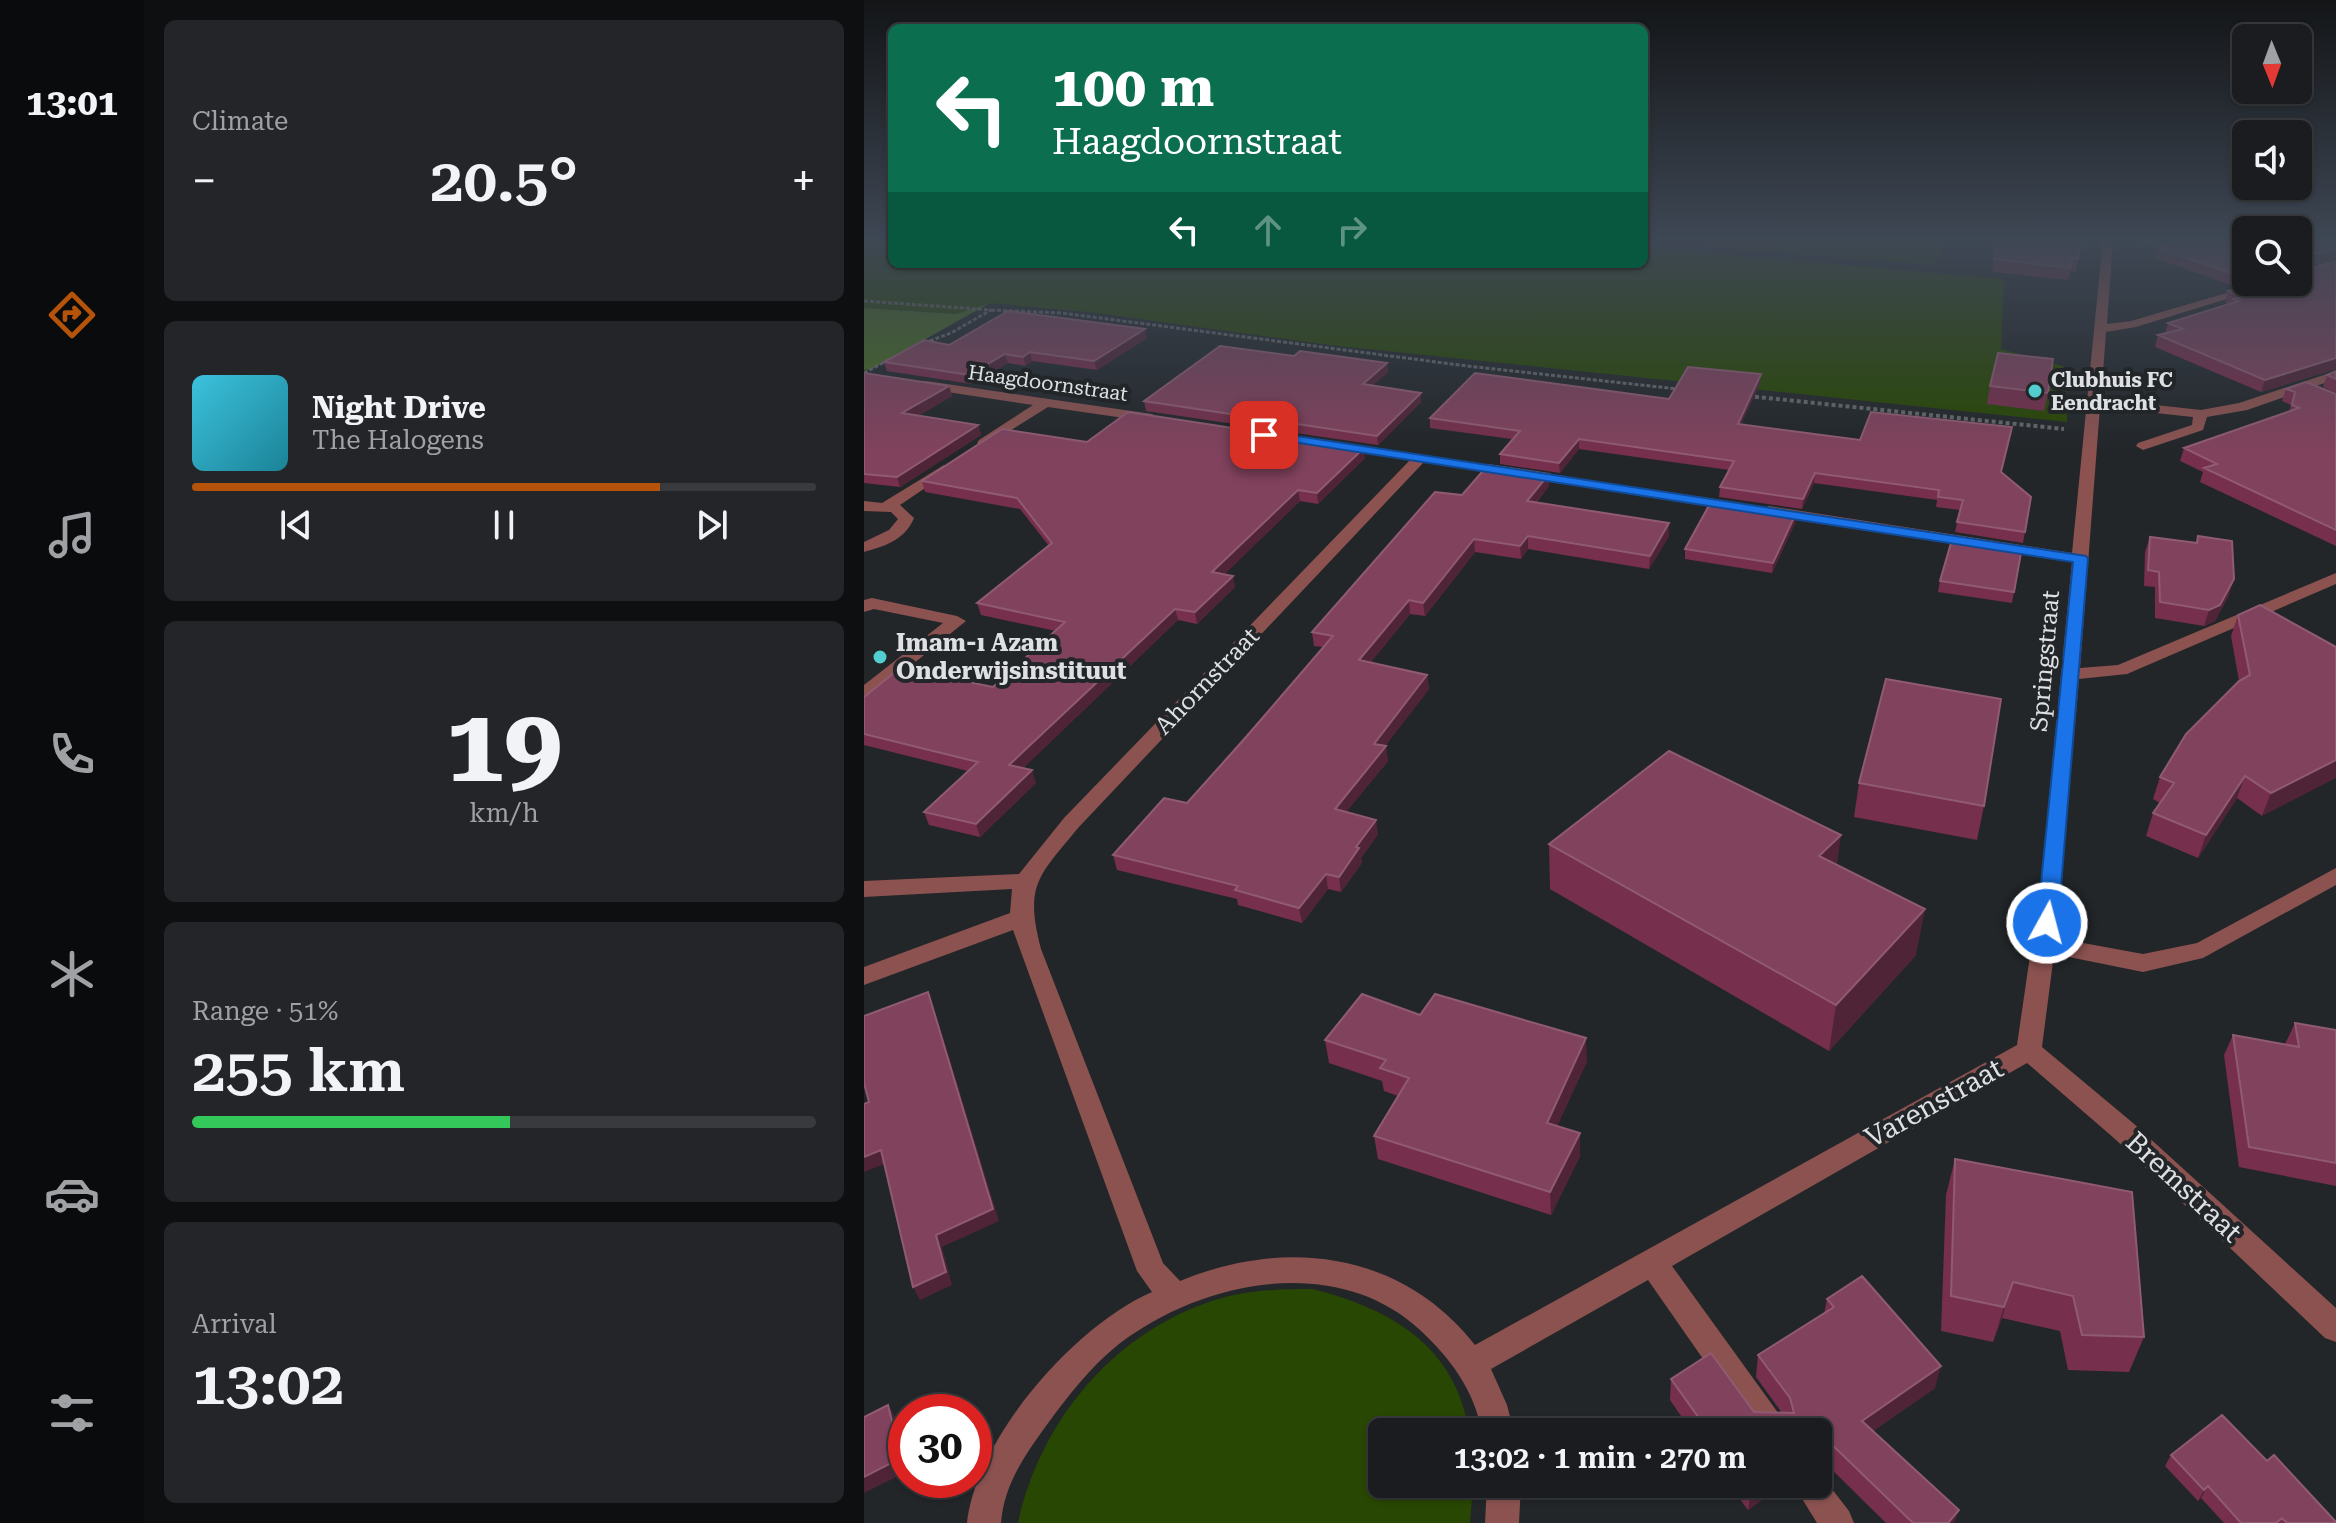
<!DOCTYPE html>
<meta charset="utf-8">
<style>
:root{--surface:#1a1c1f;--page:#232528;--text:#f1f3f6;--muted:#9fa1a4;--line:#383a3d;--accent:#b45309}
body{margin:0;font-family:"Roboto Serif",serif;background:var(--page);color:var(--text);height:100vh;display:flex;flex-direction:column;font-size:30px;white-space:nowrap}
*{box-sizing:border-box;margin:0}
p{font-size:26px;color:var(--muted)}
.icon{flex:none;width:44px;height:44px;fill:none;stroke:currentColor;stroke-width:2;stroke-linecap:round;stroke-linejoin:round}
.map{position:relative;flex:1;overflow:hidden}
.sheet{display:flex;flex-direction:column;gap:20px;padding:20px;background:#0e0f11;width:720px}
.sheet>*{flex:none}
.top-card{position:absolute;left:24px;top:24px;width:760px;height:244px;border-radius:12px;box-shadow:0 2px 6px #0004,0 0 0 2px var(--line);background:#0b6e4f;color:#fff;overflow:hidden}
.needle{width:52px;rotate:179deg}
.buttons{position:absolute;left:1368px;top:24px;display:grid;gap:16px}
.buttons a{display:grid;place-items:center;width:80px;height:80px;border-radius:12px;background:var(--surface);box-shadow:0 2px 6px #0004,0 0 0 2px var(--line);font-size:40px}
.speed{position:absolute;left:24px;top:1394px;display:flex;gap:16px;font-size:40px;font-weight:700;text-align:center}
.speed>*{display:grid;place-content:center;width:104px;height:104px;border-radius:50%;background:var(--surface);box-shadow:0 2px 6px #0004,0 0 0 2px var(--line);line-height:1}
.speed .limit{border:12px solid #d22;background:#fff;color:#111}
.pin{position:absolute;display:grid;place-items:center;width:68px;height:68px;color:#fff;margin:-34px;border-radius:16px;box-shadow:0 4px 12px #0006}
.me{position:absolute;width:88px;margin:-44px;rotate:7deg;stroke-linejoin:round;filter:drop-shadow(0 0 6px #0008)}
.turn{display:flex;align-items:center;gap:28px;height:168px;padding:0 32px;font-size:36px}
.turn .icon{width:104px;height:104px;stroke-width:2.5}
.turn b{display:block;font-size:56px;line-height:68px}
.lanes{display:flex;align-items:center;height:76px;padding:0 32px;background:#0003;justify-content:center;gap:40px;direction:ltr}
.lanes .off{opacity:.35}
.big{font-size:60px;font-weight:600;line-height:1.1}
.sheet .tile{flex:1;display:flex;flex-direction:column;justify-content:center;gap:12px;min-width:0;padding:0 28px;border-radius:12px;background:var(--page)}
.sheet .dial{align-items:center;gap:0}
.dial b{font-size:104px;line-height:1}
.song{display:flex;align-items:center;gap:24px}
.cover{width:96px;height:96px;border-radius:12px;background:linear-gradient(135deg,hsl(190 70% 55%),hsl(190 70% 35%))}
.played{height:8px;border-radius:4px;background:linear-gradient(90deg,var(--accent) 75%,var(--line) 75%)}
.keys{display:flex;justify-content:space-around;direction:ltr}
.heat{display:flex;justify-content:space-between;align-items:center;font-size:44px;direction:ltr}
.charge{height:12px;border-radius:6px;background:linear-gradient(90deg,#34c759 51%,var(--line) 0)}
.trip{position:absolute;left:504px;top:1418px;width:464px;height:80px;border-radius:12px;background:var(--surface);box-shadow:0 2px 6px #0004,0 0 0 2px var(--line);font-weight:600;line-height:80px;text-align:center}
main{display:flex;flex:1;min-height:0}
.dock{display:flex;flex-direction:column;width:144px;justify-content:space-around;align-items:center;background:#0a0b0c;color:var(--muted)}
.dock .icon{width:56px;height:56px}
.dock .selected{color:var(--accent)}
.dock b{font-size:36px;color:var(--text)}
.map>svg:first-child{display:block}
.green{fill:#284702}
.forest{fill:#466b20}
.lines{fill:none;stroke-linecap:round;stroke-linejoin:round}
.path-far1{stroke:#65686b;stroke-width:3;stroke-dasharray:4 2;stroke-linecap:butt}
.path{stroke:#65686b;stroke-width:4;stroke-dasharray:4 3;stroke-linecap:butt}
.minor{fill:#8b5250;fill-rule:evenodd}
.wall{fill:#762f4c}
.shaded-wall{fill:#502437}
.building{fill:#81425d;stroke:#905b72;stroke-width:2}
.route{fill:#1a73e8;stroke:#114b97;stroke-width:2}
.poi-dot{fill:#52cdd0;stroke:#222629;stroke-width:3}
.labels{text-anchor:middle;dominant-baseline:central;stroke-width:8;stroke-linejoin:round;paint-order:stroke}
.far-poi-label{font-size:20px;font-weight:bold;fill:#dee0e3;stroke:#222629;text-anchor:start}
.far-street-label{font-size:20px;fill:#dee0e3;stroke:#222629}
.poi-label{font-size:24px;font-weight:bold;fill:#dee0e3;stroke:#222629;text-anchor:start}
.street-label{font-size:24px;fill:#dee0e3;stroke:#222629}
.near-street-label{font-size:28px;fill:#dee0e3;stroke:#222629}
</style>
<main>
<nav class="dock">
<b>13:01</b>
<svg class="icon selected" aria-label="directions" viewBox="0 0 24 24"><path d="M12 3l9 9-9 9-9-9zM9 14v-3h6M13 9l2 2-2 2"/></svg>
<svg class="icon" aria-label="music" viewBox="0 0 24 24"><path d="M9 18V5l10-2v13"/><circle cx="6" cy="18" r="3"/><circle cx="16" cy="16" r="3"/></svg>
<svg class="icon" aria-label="phone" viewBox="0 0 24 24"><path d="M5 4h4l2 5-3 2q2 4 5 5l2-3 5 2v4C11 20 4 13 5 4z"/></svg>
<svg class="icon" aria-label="climate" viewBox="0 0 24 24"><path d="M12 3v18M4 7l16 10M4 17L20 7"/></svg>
<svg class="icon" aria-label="car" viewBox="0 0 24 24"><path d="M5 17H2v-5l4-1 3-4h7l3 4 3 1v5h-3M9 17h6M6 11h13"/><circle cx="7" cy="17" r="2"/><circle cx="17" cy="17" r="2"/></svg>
<svg class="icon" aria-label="filters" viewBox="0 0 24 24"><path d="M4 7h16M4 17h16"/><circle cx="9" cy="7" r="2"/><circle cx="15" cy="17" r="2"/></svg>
</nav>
<section class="sheet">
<div class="tile"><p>Climate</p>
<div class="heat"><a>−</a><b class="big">20.5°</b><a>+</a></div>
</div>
<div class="tile">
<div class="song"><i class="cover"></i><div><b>Night Drive</b><p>The Halogens</p></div></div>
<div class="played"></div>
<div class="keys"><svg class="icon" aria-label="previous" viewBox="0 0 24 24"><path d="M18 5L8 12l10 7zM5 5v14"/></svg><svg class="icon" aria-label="pause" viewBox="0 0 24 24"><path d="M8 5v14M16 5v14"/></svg><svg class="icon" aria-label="next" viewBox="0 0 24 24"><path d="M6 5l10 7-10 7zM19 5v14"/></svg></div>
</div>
<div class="tile dial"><b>19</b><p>km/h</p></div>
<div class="tile"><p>Range · 51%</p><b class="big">255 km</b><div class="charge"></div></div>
<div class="tile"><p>Arrival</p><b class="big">13:02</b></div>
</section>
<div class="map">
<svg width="1472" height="1523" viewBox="0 0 1472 1523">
<rect width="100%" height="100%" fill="#222629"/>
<!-- green -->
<path class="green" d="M0 239H28V264H780V247L1140 279 1137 349 1202 367 1203 422 465 345 233 313 126 303 92 314 0 308Z
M780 239H1084L1069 265 780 242Z
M448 1289C525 1308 592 1345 605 1432H518V1484H609L606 1523H154C176 1421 250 1332 351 1300 382 1290 415 1289 448 1289Z"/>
<!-- forest -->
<path class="forest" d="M126 303 8 369 0 370V308L92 314Z"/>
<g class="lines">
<!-- path-far1 -->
<path class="path-far1" d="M1272 245 1294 239
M0 301 127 310 87 333 60 343
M127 310 198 313 603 366 814 389
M0 373 26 359"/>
<!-- path -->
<path class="path" d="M884 396 1200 429"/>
<!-- minor -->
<path class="minor" d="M1239 239H1249L1243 324 1267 321 1400 282H1418L1272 327 1242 332 1237 399 1337 410 1375 403 1472 371V379L1383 410 1343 417 1339 430 1279 450 1272 446 1274 443 1328 425 1329 417 1236 407 1216 668 1254 665 1472 573V584L1263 674 1215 679 1192 938 1279 954 1333 943 1472 868V885L1339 958 1279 972 1190 954 1178 1047 1269 1123 1472 1308V1342L1461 1338 1251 1139 1163 1063 808 1266 920 1421 925 1432H890L784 1280 627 1369 643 1405 650 1432H618C610 1390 587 1359 556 1330 473 1253 338 1280 255 1344 226 1367 204 1396 182 1426 160 1456 140 1485 137 1523H103C112 1438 211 1325 288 1292L273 1271 149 930 0 985V967L146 913 148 889 0 897V881L155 874 200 818 546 460 474 449 467 445 469 442 878 503 881 506 873 511 560 462 214 828C175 876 160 884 177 949L299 1263 316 1281C422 1237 538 1252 611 1345L1153 1045 1177 880 1208 562 905 516 897 511 905 506 1208 553Z
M62 381 288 414 295 418 288 422 184 407 120 447 113 443 115 440 169 405 57 388V382Z
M80 465 85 466V472L36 505 50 518C41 540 21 546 0 552V542L25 530 34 519 27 512 0 511V501L18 503Z
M8 598 93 616 102 621 7 698 0 700V685L79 623 10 609 0 612V600Z
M954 1471 985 1511 990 1523H953L929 1484H954Z
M623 1484H657L655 1523H621Z"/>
</g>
<!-- wall -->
<path class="wall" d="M1382 239V282H1390L1373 287 1290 258 1293 248Z
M1434 239H1472V259L1435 269 1438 271 1472 261V369L1397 392 1291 347 1294 335 1301 334 1304 323 1364 304 1361 303 1364 291 1434 282Z
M1130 249 1214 259 1212 272 1207 271 1203 280 1128 272 1130 262H1128Z
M281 329 283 338 233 370 168 361 162 366 144 363 108 384 23 371 20 362 85 345Z
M430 356 523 363 524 372 509 385 557 402 514 445 282 411 280 401Z
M1472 371V393L1459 387 1463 375Z
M0 373 85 386 88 396 54 416 114 425 117 435 36 487 0 483Z
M896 383 877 424 1137 472 1167 497 1159 543 1091 532 1096 510 1072 507 1073 500 950 483 938 509 855 497 856 487 865 470 715 449 696 473 636 464V454L648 439 566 428V418L805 399Z
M1126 386 1184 393 1180 411 1123 404Z
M1422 389 1472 394V546L1336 482 1339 472 1316 461 1320 448 1425 412 1427 405 1418 401Z
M223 442 501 458 454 504 436 501 360 574 371 587 333 624 314 620 159 768 172 783 116 837 65 825 60 812 104 771 0 745V697L129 687 192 631 117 615 113 603 185 546 156 509 61 492 58 481Z
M685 486 673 502 805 536 785 569 664 549 657 559 611 552 561 616 546 614 506 663 563 675 565 689 521 746 524 761 482 812 514 834 497 858 498 863 477 892 464 889 438 923 374 905 373 899 253 870 249 855 323 803 459 647 450 646 448 632 598 495Z
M932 513 931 523 908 573 821 559V549Z
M1334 536 1365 595 1351 621 1340 626 1291 618V587L1280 586 1281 552 1286 537 1332 543Z
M1158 547 1148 603 1074 592 1076 581Z
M1374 615 1472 647 1398 816 1373 798 1334 858 1282 836 1289 813 1296 803 1289 799 1296 777 1375 681 1367 636Z
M995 783 1120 806 1113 840 990 817Z
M685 844 1052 955 965 1051 686 889Z
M556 1015 723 1061 693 1126 716 1156 687 1215 514 1159 510 1136 534 1096 520 1091 518 1081 465 1063 461 1040Z
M1431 1023 1472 1030V1186L1375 1167 1360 1055 1369 1035 1421 1044Z
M1091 1159 1280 1337 1265 1372 1204 1370 1196 1331 1138 1318 1129 1342 1077 1331 1082 1195Z
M963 1299 1071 1388 1009 1431 1090 1523H1022L956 1458 954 1432H828L806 1400 807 1379 890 1412 918 1413 892 1377 894 1355 960 1314Z
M1307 1455 1403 1461 1472 1521 1471 1523H1360L1337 1498 1334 1501 1301 1466Z
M865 1484H920L884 1510Z"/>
<!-- shaded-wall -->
<path class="shaded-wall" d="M1472 248 1471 258 1434 269 1436 258Z
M1382 274V282H1390L1373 287 1376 276Z
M281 329 283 338 233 370 230 361Z
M166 352 168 361 162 366 159 357Z
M141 354 144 363 108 384 105 375Z
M1472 358V369L1397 392 1401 380Z
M523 363 524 372 500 393 499 384Z
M897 374 896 383 873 433 874 424Z
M85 386 88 396 42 423 38 413Z
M557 393V402L514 445 513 436Z
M114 425 117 435 36 487 33 477Z
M715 439V449L696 473 695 463Z
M500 448 501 458 454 504 453 493Z
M951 473 950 483 938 509 939 499Z
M685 474V486L664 513 663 501Z
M434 490 436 501 351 584 348 572Z
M932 513 931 523 908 573 909 563Z
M805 523V536L785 569 786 556Z
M664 536V549L657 559 656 546Z
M610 539 611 552 561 616 559 603Z
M369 576 371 587 333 624 331 612Z
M1370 579 1365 595 1351 621 1340 626 1345 610Z
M545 600 546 614 497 674 495 660Z
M311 609 314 620 149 778 145 765Z
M563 675 565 689 512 758 510 744Z
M522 746 524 761 473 823 471 809Z
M1472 760V778L1398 816 1407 793Z
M168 770 172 783 116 837 112 824Z
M1381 776 1373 798 1334 858 1342 835Z
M512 820 514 834 497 858 498 863 477 892 475 877 492 847Z
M977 835 971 880 955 856Z
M462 874 464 889 438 923 435 908Z
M1061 909 1052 955 965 1051 972 1005Z
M64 992 69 1005 135 1221 78 1247 88 1285 56 1300 49 1287Z
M722 1038 723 1061 684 1146 683 1123Z
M716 1133V1156L687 1215 686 1192Z
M17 1150 23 1163 0 1172V1157Z
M1149 1282 1138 1318 1129 1342 1140 1307Z
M1077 1366 1071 1388 993 1442 998 1421Z
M24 1405 31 1417 42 1459V1472L0 1493V1477Z
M960 1437 956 1458 954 1459V1441Z
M895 1484H920L884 1510 887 1490Z
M1344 1486 1337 1498 1334 1501 1340 1490Z
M1095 1510 1090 1523H1084Z"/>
<!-- building -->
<path class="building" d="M1134 239H1217L1214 259 1209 258 1206 268 1130 259 1135 250 1130 249Z
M1327 239H1382V274L1376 276 1293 248Z
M1434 239H1472V248L1436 258 1434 268 1438 271 1472 261V358L1401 380 1294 335 1319 329 1304 323 1375 301 1370 299 1379 297 1364 291 1395 282H1434Z
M144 311 281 329 230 361 166 352 159 357 141 354 105 375 20 362 60 340 85 345Z
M356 346 430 356 436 351 523 363 499 384 557 393 513 436 280 401Z
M1134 353 1189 359 1184 393 1126 386Z
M824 367 897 374 874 424 996 440 1007 412 1148 427 1137 472 1167 497 1161 532 1093 522 1099 500 1074 497 1075 490 951 473 939 499 856 487 870 461 715 439 695 463 636 454 656 431 566 418 611 373 805 399Z
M1472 371V379L1463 375Z
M0 373 85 386 38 413 114 425 33 477 0 474Z
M1442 382 1472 394V530L1340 468 1353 464 1320 448 1435 408 1428 405 1431 392 1422 389Z
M264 412 500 448 453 493 434 490 348 572 369 576 331 612 311 609 145 765 168 770 112 824 60 812 114 762 0 734V697L36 668 129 687 201 622 113 603 188 543 153 498 58 481 138 429 223 442Z
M624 465 685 474 663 501 805 523 786 556 664 536 656 546 610 539 559 603 545 600 495 660 563 675 510 744 522 746 471 809 512 820 492 847 495 848 475 877 462 874 435 908 371 890 374 886 249 855 300 798 323 803 383 736 469 636 448 632 571 492 598 495Z
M848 500 932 513 909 563 821 549Z
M1089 536 1158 547 1150 592 1076 581Z
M1334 536 1368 541 1370 579 1356 605 1345 610 1296 602 1295 572 1284 570 1286 537 1333 543Z
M1396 605 1472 647V760L1407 793 1381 776 1342 835 1289 813 1310 783 1296 777 1322 734 1375 681 1386 675 1374 615Z
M1022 679 1137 699 1120 806 995 783Z
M805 751 977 835 955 856 1061 909 972 1005 685 844Z
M64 992 129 1209 72 1235 82 1272 49 1287 17 1150 0 1157V1104L5 1102 0 1083V1016Z
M498 994 556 1015 571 994 722 1038 683 1123 716 1133 686 1192 510 1136 545 1078 516 1068 522 1060 461 1040Z
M1431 1023 1472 1030V1163L1385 1147 1369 1035 1435 1047Z
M1091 1159 1268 1192 1280 1337 1218 1335 1209 1296 1149 1282 1140 1307 1087 1296Z
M998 1276 1077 1366 998 1421 1095 1510 1084 1523H1049L960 1437 954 1441V1432H845L807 1379 847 1353 890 1412 930 1413 926 1398 894 1355 970 1307 963 1299Z
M24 1405 37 1458 0 1477V1417Z
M1358 1415 1403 1461 1410 1455 1472 1522 1470 1523H1423L1418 1518 1412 1523H1377L1344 1486 1340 1490 1307 1455Z
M883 1484H895L887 1490Z"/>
<!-- sky -->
<linearGradient id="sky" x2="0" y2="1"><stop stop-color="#131517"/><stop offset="0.53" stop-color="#3e4754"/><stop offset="1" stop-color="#3e4754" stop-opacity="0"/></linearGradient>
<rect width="1472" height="452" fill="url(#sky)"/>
<!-- route -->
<path class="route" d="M400 431 1222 556 1224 559 1194 923 1191 928H1176L1173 923 1209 562 396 437 394 435Z"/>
<!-- markers -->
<g class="poi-dot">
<circle cx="1171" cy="391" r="8"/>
<circle cx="16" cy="657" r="8"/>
</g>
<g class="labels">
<!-- far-poi labels -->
<g class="far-poi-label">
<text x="1187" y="380">Clubhuis FC<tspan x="1187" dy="23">Eendracht</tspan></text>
</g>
<!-- far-street labels -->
<g class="far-street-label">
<text transform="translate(184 383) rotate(8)">Haagdoornstraat</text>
</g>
<!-- poi labels -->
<g class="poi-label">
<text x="32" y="643">Imam-ı Azam<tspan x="32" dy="28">Onderwijsinstituut</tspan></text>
</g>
<!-- street labels -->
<g class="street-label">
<text transform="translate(1181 661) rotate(-85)">Springstraat</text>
<text transform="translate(343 681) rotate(-46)">Ahornstraat</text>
</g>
<!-- near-street labels -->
<g class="near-street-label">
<text transform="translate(1070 1103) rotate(-29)">Varenstraat</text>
<text transform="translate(1320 1187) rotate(43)">Bremstraat</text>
</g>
</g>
</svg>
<div class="buttons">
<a><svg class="needle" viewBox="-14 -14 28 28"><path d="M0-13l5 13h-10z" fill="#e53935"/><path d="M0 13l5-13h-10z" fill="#9fa1a4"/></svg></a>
<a><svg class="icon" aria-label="sound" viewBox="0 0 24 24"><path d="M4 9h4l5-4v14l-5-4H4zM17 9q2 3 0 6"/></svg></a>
<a><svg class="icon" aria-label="search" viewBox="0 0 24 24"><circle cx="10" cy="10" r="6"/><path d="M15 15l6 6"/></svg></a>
</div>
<div class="speed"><div class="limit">30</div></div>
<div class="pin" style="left:400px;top:435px;background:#d93025"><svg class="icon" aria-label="arrive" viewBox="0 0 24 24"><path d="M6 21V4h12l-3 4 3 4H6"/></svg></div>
<svg class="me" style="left:1183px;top:923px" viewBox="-20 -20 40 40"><circle r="17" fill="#1a73e8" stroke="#fff" stroke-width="3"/><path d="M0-11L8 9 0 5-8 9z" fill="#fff"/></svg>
<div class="trip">13:02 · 1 min · 270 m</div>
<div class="top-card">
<div class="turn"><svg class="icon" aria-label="left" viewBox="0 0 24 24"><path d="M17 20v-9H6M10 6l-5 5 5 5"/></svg><div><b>100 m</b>Haagdoornstraat</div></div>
<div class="lanes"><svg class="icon" aria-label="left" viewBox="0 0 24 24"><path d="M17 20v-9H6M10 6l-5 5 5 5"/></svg><svg class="icon off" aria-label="ahead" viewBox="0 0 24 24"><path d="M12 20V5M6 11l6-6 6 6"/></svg><svg class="icon off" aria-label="right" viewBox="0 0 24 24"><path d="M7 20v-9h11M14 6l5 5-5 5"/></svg></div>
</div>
</div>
</main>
